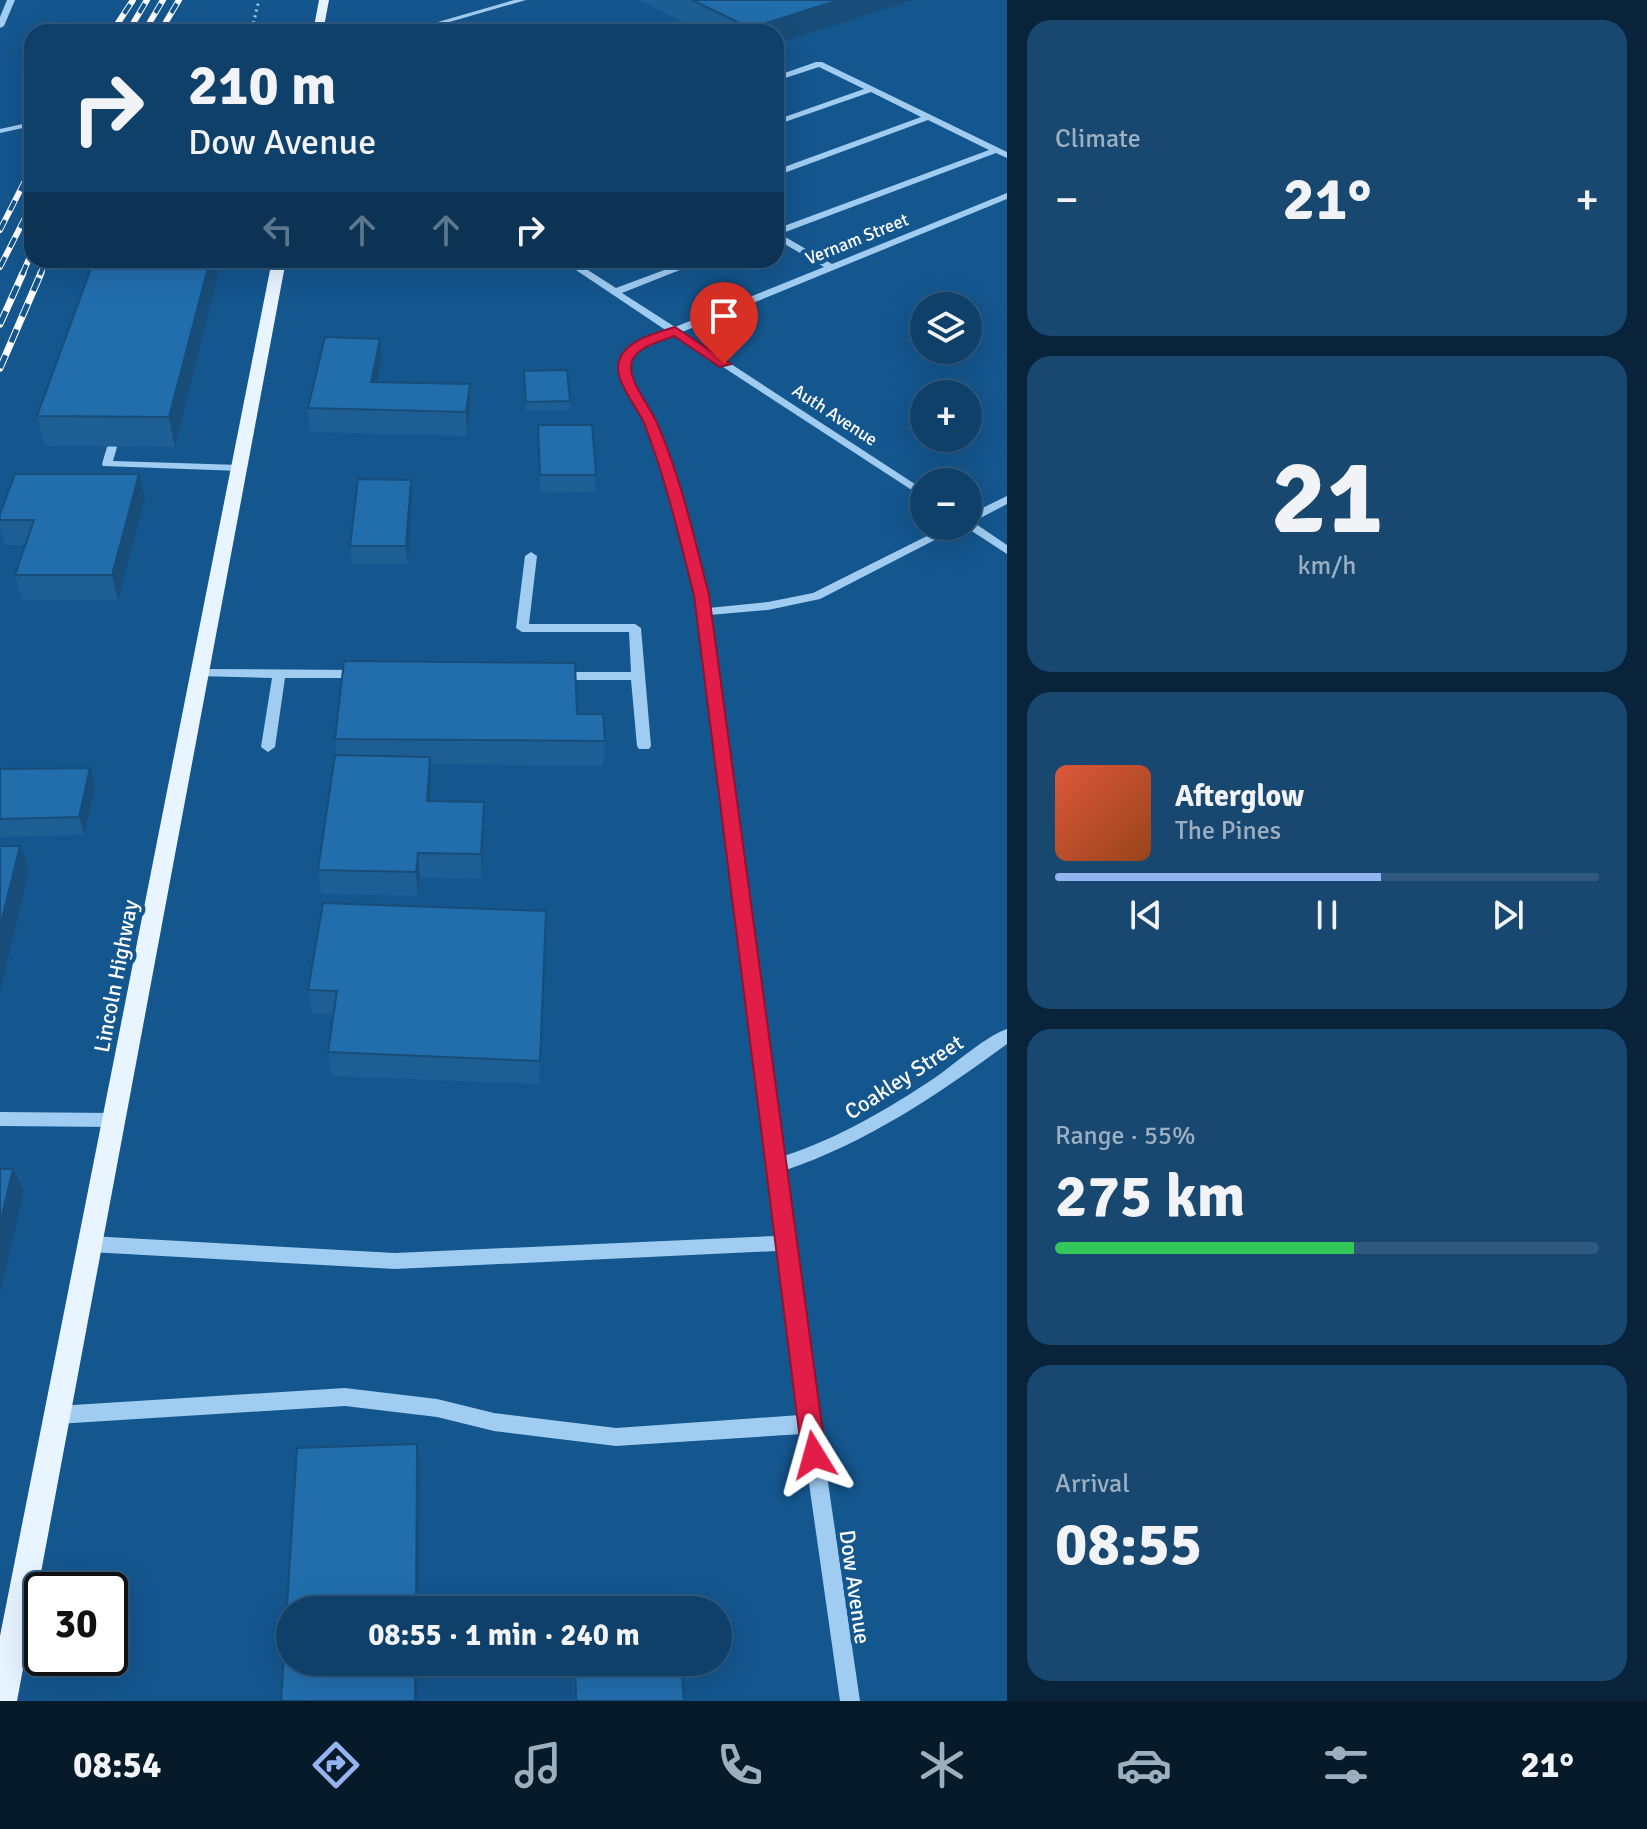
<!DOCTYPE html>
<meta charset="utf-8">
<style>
:root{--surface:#0f406a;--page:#184770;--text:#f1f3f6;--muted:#9bafc1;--line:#2f597e;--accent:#95b2f1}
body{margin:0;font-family:Signika,sans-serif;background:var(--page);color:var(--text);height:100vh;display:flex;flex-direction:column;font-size:30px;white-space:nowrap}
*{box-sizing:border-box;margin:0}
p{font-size:26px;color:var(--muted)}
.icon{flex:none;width:44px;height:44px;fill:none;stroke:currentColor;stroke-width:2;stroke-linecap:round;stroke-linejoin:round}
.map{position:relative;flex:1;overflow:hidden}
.panel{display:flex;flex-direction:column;gap:20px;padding:20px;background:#08233a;width:640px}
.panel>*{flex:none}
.guide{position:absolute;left:24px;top:24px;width:760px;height:244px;border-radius:24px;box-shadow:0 8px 32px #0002,0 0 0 2px var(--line);background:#0f406a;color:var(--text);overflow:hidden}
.controls{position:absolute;left:910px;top:292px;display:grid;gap:16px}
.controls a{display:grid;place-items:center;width:72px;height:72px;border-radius:50%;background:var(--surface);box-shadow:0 8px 32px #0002,0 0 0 2px var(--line);font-size:40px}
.speed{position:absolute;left:24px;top:1572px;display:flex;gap:16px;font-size:40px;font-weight:700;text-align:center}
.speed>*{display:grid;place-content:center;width:104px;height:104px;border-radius:50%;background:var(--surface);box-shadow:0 8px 32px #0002,0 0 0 2px var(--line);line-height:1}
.speed .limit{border:4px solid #111;border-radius:12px;background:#fff;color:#111}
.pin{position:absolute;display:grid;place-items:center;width:68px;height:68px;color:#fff;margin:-82px -34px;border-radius:50% 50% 50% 0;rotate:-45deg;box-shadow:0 0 8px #0007}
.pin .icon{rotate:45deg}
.me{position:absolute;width:88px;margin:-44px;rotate:352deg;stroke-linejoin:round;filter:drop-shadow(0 0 6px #0008)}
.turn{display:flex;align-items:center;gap:28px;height:168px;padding:0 32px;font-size:36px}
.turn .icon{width:104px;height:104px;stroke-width:2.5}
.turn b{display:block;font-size:56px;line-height:68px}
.lanes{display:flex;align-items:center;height:76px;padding:0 32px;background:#0003;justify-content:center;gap:40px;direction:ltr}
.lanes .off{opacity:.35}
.big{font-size:60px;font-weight:700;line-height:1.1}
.panel .tile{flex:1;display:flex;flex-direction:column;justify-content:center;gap:12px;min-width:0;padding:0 28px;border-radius:24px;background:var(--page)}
.panel .dial{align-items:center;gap:0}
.dial b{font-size:104px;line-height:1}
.song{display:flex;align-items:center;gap:24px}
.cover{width:96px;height:96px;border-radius:12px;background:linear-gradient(135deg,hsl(10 70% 55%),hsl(20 70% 35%))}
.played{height:8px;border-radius:4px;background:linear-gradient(90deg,var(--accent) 60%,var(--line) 60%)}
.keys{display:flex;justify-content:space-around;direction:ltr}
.heat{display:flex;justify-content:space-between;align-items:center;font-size:44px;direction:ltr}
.charge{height:12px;border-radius:6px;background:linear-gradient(90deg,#34c759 55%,var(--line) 0)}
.trip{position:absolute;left:276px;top:1596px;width:456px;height:80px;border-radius:40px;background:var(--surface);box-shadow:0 8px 32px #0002,0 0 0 2px var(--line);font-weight:700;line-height:80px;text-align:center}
.menu{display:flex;height:128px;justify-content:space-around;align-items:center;background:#061a2a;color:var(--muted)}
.menu .icon{width:56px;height:56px}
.menu .active{color:var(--accent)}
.menu b{font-size:36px;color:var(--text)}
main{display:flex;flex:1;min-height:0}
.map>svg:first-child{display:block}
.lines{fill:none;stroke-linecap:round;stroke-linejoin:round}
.path{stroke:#9fccf0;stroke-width:3;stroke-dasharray:2 4;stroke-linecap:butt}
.minor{fill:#9fccf0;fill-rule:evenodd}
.major{fill:#e8f4ff;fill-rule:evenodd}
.rail-far1-casing{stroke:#fff;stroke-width:6}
.rail-casing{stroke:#fff;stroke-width:7}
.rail-far1{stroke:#14568e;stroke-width:4;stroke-dasharray:11;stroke-linecap:butt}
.rail{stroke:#14568e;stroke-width:5;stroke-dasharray:14;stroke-linecap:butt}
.wall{fill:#1d5f95}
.shaded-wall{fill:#184d79}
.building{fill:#226ead;stroke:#184d79;stroke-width:2}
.route{fill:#e11d48;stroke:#92132f;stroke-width:2}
.labels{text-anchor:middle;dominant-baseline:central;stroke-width:8;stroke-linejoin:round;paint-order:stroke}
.far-street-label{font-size:18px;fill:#fff;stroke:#14568e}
.street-label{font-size:22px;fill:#fff;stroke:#14568e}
</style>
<main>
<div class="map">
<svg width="1007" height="1701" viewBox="0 0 1007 1701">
<rect width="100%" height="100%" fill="#14568e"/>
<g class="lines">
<!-- path -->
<path class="path" d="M252 29 259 0"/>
<!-- minor -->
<path class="minor" d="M7 0H15L4 26 0 28V17Z
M514 0H526L415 32H403Z
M816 62H822L1007 152V158L996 153 780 234 832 264 1007 193V199L682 332 924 490V498L674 335 637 350 629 363 632 377 669 454 704 578 708 608 768 602 813 593 947 526H962L820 599 768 610 709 615 784 1156C839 1138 888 1109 936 1077 956 1063 986 1036 1007 1029V1044C937 1095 868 1142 786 1170L793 1243 860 1701H840L802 1434 616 1446 494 1431 437 1417 345 1406 57 1424 50 1422 48 1415 50 1408 57 1406 345 1388 437 1399 494 1413 616 1428 800 1415 777 1251 395 1269 90 1252 84 1250 81 1244 84 1238 90 1236 395 1253 775 1236 769 1166 692 578 659 454 622 377 619 363 629 346 667 331 561 260H572L616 288 691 260H705L622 293 675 327 824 267 776 239V229L989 150 928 120 776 176V170L921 117 871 92 776 125V120L864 89 819 67 776 81V76Z
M32 122V126L0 133V129Z
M112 444 117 447 113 461 240 465 245 468 240 471 103 466 102 464 107 447Z
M1007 496V504L973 522 1007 545V554L964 526H968V515Z
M531 552 537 556 529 624H635L641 628 651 746 649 749H639L637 746 631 680H557L551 676 557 672H631L629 632H522L516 628 525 556Z
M201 669 360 670 366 674 360 678H285L275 747 268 752 261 747 272 678 197 676 195 673 197 670Z
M0 1112 114 1113 120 1115 122 1120 120 1125 114 1127 0 1126Z"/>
<!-- major -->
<path class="major" d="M319 0H329L323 32H313Z
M272 260H286L17 1701H0V1636Z"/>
<!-- rail-far1 casing -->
<g class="rail-far1-casing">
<path id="rail-far1" d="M112 32 133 0
M128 32 147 0
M144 32 163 0
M160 32 179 0
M0 230 32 167
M0 267 32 204
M22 275 32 252
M40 275 46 260"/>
</g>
<!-- rail casing -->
<g class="rail-casing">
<path id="rail" d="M0 324 23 273
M0 368 41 273"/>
</g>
<!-- rail-far1 -->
<use href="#rail-far1" class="rail-far1"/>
<!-- rail -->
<use href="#rail" class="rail"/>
</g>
<!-- wall -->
<path class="wall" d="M639 0H914L776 44V32H703Z
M94 260H222L175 447 45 446 37 416Z
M381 363 378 382 470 409 467 436 310 432 308 408Z
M524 371 570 401V410L526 411Z
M538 425 596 475 595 492 540 493Z
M139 474 145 499 118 600H22L15 575 25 545H5L0 527V514Z
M411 480 412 497 408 564H352L350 546Z
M577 714 605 741 603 766 431 764V782L430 801 484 826 481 879 420 878 418 896 321 894 318 870 337 756 335 739Z
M0 769 95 785 85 835 0 837Z
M546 911 539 1084 332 1076 328 1052 334 1014H312L308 990Z
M573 1662H681L684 1701H574Z"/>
<!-- shaded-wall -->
<path class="shaded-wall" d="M839 0H914L776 44V32H749L750 28Z
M210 260H222L175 447 169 417Z
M380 339 381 363 373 406 371 382Z
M470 384V409L467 436 466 412Z
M139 474 145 499 118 600 112 575Z
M411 480 412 497 408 564 406 546Z
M430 757 431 782 428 826 427 801Z
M90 768 95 785 85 835 79 817Z
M484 802V826L481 879V854Z
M20 846 29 870 0 992V927Z
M418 853 420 878 418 896 416 872Z
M13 1169 24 1191 0 1294V1224Z
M417 1444 420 1462 418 1610H416Z
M415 1662H418L417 1701H415Z"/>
<!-- building -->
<path class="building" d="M692 0H839L750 28Z
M94 260H210L169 417 37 416Z
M325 337 380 339 371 382 470 384 466 412 308 408Z
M567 370 570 401 526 402 524 371Z
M538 425H592L596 475H540Z
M15 474H139L112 575H15L34 520H0V514Z
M358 479 411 480 406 546H350Z
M344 661 575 663 577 714H603L605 741 335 739Z
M335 755 430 757 427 801 484 802 481 854 418 853 416 872 318 870Z
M90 768 79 817 0 819V769Z
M0 846H20L0 927Z
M323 903 546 911 540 1061 328 1052 337 991 308 990Z
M0 1169H13L0 1224Z
M417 1444 416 1610H290V1662H415V1701H281L297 1448Z
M575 1662H681L684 1701H576Z"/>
<!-- route -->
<path class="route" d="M675 327 731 364 720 367 674 336C660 342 638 346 632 361 626 379 650 406 657 423 681 478 694 537 709 595L826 1455 823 1464 814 1467 805 1464 802 1455 694 595C679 537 666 479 644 423 637 406 613 380 619 361 625 340 656 333 675 327Z"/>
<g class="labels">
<!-- far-street labels -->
<g class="far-street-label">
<text transform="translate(857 239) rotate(-22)">Vernam Street</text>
<text transform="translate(835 415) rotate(33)">Auth Avenue</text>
</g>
<!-- street labels -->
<g class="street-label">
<text transform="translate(116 976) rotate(-79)">Lincoln Highway</text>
<text transform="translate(904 1077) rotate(-33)">Coakley Street</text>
<text transform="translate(855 1587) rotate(82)">Dow Avenue</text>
</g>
</g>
</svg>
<div class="controls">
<a><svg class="icon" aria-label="layers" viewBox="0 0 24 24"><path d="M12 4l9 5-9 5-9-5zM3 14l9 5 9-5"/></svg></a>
<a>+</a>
<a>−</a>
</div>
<div class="speed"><div class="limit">30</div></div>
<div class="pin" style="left:724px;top:364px;background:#d93025"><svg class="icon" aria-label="arrive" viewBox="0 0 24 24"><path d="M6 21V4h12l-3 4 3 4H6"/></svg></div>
<svg class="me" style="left:814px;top:1455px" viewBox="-20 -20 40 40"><path d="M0-17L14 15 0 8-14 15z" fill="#e11d48" stroke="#fff" stroke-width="4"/></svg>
<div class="trip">08:55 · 1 min · 240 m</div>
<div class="guide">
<div class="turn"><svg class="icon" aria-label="right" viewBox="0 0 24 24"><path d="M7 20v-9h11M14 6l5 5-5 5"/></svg><div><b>210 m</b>Dow Avenue</div></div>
<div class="lanes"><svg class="icon off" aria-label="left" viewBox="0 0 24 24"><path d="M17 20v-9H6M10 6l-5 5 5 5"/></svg><svg class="icon off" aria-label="ahead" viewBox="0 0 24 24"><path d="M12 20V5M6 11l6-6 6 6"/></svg><svg class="icon off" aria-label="ahead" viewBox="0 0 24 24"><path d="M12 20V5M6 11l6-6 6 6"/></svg><svg class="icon" aria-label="right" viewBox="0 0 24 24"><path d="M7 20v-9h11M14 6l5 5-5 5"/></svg></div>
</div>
</div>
<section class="panel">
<div class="tile"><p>Climate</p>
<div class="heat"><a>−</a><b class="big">21°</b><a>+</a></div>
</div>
<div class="tile dial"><b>21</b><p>km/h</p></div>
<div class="tile">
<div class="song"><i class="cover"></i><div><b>Afterglow</b><p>The Pines</p></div></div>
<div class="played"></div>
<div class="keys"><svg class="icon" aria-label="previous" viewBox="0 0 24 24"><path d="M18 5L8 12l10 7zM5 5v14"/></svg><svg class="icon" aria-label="pause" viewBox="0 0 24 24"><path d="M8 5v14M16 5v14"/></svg><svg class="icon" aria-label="next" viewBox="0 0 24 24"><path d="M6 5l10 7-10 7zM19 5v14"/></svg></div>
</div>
<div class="tile"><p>Range · 55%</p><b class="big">275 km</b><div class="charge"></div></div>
<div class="tile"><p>Arrival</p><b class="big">08:55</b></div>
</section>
</main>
<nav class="menu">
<b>08:54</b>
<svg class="icon active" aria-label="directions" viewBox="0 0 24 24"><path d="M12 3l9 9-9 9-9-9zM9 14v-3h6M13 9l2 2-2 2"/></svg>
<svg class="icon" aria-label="music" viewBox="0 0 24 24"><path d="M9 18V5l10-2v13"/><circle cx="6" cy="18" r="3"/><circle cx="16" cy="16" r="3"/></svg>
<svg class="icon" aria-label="phone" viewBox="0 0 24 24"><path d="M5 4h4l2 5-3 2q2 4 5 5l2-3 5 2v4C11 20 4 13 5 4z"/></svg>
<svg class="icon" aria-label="climate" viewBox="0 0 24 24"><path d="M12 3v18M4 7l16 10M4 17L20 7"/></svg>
<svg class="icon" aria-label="car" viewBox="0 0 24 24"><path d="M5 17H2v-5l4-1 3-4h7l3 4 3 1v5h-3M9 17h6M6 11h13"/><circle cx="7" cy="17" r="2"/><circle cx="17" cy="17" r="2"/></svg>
<svg class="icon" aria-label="filters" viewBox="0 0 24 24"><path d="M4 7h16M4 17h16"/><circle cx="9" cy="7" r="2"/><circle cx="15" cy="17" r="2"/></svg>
<b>21°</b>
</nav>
